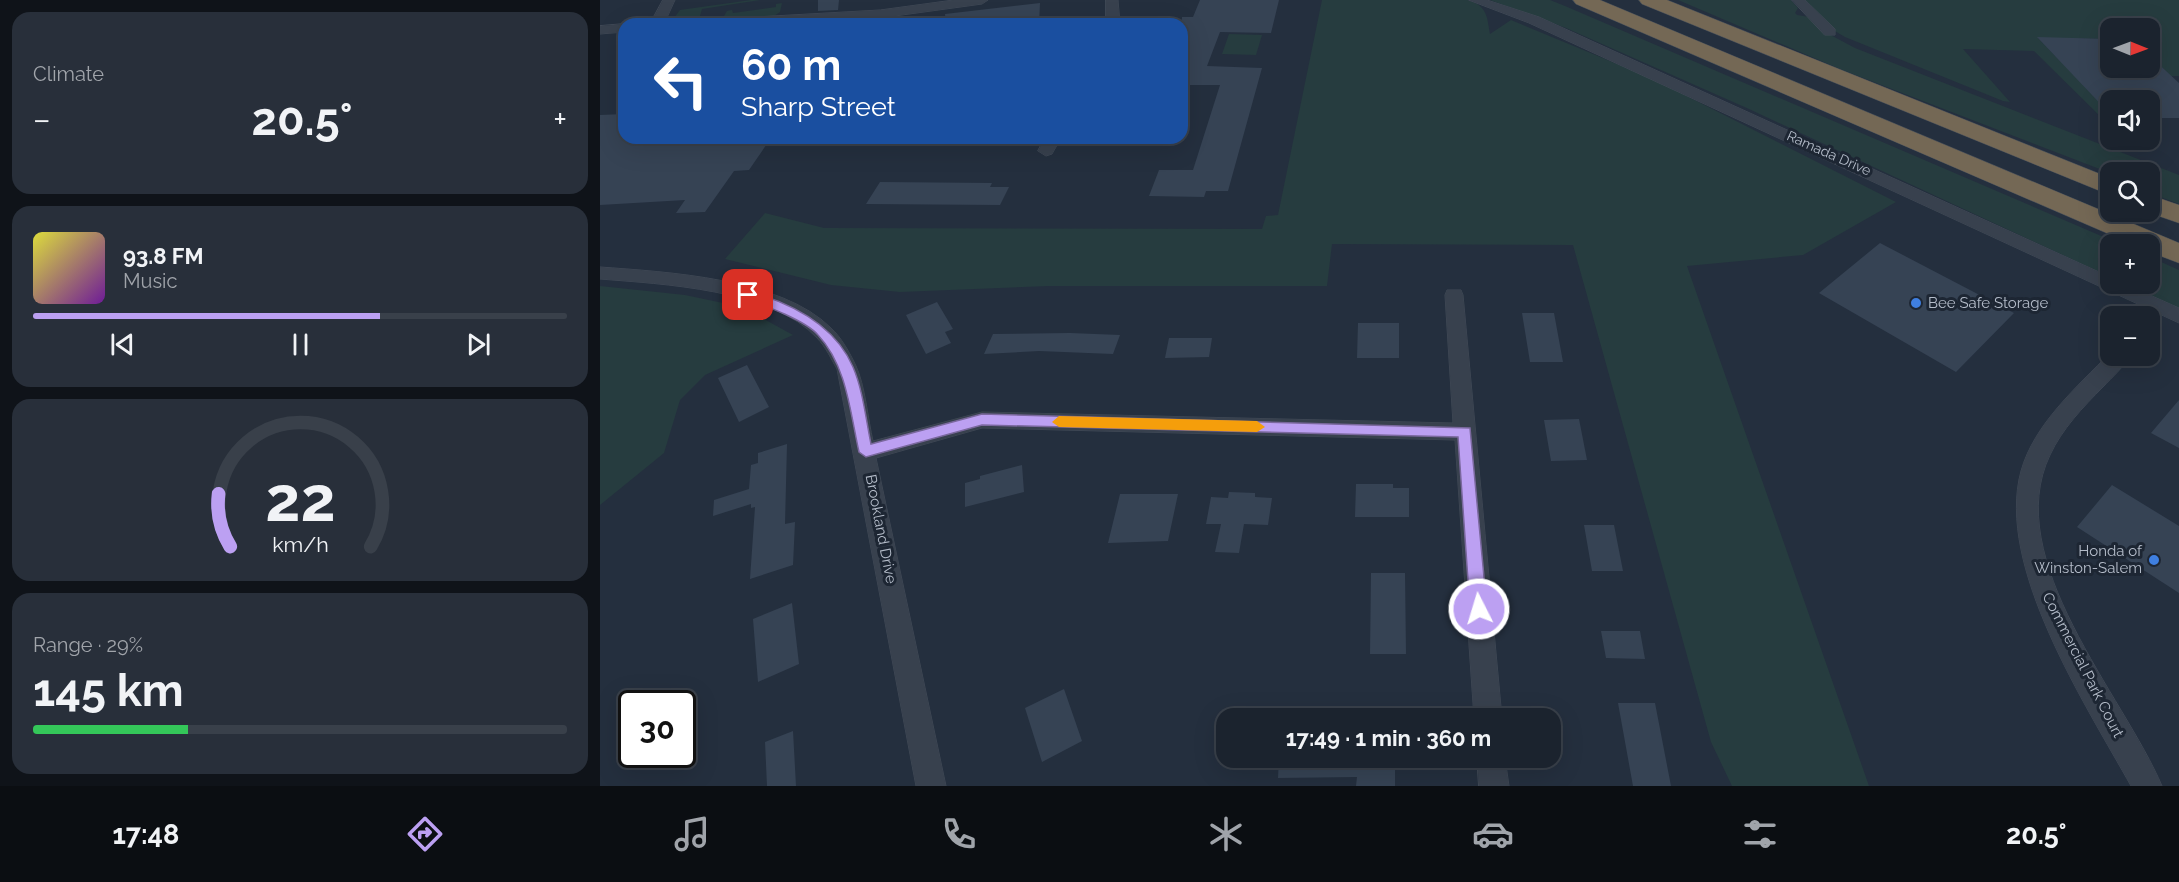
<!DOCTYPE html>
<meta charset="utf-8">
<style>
:root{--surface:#1b232e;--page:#282f3a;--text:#f1f3f6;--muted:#a0a4aa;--line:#39404a;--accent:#bca0f2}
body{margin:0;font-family:Raleway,sans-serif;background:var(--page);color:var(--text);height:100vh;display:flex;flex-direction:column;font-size:22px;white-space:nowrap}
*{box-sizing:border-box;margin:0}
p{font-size:20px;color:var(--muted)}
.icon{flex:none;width:33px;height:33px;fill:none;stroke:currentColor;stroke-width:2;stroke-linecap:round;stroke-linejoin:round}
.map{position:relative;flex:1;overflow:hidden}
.drawer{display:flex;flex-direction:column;gap:12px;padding:12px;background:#0f1319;width:600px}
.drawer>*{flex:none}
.banner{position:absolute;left:18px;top:18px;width:570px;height:126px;border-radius:18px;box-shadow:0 6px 24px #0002,0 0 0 2px var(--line);background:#1a4fa0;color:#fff;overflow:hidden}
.needle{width:39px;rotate:91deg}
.controls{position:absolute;left:1500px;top:18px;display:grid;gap:12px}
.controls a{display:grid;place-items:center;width:60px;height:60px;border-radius:12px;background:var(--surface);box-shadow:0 6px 24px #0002,0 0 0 2px var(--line);font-size:30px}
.speed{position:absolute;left:18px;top:690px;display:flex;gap:12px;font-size:30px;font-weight:700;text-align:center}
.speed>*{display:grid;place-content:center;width:78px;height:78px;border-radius:50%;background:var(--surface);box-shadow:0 6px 24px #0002,0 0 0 2px var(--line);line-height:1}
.speed .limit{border:3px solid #111;border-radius:9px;background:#fff;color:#111}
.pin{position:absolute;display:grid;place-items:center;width:51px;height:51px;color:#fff;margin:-26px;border-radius:12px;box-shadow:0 3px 9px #0006}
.me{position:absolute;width:66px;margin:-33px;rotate:355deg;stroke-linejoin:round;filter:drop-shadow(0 0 4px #0008)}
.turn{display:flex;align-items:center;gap:21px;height:126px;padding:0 24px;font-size:27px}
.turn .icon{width:78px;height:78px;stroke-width:2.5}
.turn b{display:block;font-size:42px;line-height:51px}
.big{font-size:45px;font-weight:700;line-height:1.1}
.drawer .tile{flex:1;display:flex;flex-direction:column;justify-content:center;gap:9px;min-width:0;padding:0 21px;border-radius:18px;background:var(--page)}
.drawer .dial{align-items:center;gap:0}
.dial svg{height:156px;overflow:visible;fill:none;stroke:var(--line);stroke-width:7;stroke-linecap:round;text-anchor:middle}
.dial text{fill:var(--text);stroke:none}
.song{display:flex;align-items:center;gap:18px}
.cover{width:72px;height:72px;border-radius:9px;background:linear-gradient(135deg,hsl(60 70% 55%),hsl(280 70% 35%))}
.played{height:6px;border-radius:3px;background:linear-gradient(90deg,var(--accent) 65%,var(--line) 65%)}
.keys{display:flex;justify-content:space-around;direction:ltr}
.heat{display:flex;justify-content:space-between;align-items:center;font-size:33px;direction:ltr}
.charge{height:9px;border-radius:4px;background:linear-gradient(90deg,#34c759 29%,var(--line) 0)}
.trip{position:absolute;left:616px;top:708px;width:345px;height:60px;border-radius:18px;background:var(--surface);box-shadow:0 6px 24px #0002,0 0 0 2px var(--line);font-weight:700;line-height:60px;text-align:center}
.tab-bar{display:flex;height:96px;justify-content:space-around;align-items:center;background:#0b0e12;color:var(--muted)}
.tab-bar .icon{width:42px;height:42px}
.tab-bar .selected{color:var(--accent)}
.tab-bar b{font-size:27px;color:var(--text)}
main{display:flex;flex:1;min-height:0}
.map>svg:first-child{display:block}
.green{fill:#263c3f}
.building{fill:#364354}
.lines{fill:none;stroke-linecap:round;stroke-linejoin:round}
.street-casing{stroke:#414a57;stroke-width:1}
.highway-casing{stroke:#434c59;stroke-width:1}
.street{fill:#38414e;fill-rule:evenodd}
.highway{fill:#746855;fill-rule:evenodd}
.route{fill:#bca0f2;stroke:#7a689d;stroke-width:1.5}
.slow{fill:#f59e0b}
.shop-dot{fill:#3f7fe0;stroke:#1d2633;stroke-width:2}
.labels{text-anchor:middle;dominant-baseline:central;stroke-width:6;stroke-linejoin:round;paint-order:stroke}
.far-street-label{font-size:14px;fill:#b4bcc9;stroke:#1d2633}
.poi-label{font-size:15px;fill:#b4bcc9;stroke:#1d2633;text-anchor:start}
.street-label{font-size:15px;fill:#b4bcc9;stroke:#1d2633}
</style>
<main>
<section class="drawer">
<div class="tile"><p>Climate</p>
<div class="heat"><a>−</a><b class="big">20.5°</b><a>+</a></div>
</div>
<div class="tile">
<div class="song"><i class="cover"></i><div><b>93.8 FM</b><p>Music</p></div></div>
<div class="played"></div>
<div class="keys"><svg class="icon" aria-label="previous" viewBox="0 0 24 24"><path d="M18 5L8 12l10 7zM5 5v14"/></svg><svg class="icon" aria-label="pause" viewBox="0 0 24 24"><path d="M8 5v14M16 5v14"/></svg><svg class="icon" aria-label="next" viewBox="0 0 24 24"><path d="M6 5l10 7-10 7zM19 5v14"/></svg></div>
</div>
<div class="tile dial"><svg viewBox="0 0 100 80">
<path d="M14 69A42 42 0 1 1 86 69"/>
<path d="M14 69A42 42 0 0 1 8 42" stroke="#bca0f2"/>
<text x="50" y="56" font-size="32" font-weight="700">22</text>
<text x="50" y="72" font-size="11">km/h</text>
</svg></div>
<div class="tile"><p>Range · 29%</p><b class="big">145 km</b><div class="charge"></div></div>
</section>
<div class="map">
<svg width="1579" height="786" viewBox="0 0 1579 786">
<rect width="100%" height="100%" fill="#242f3e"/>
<!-- green -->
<path class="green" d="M151 0H160L102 9 100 16H110L106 20 82 21 74 18 80 10Z
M722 0H868C887 6 887 16 890 34L911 20 1051 78 1296 202 1203 255 1087 266 1269 786H1132L1111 742 973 245 732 244 727 286H449L300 292 231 285 125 259 165 213 224 228 662 229 666 216 678 215Z
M890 0H950L965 6 1520 244H1510V277L1149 109 966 28Z
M1078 0H1191L1198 8 1195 13 1197 15 1209 17 1223 31 1255 48 1579 175V204L1550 193V172L1510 173 1240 69Z
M1203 0H1579V76H1571L1550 56V28H1510V39L1438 38 1459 60 1466 61 1510 114V126L1434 51 1363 49 1410 102 1403 101 1245 37 1233 30Z
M182 3 180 12 174 16 129 19 124 16 127 11 132 10 133 13 176 7V4Z
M629 34 662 35 656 55 622 54Z
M1550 257 1579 270V309L1525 284H1550Z
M0 286 85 295 142 307 193 335 105 375 80 400 64 453 0 505Z"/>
<!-- building -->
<path class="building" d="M218 0H239L238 10 218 11Z
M600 0H679L671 33 620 32 607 66 662 68 628 191H606L604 197 549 196 559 170H593L620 85H582V17H593Z
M440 3 439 24H346L345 14Z
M1437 37 1510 39V68H1550V56L1579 83V118H1550V100H1510V114Z
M24 114V138H171L149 170 134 171 105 212 76 213 85 200 0 205V115Z
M280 182 392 183 390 187H409L400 205 266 204Z
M1280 243 1414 313 1356 372 1219 293Z
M337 302 353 329 345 332 351 343 326 354 306 315Z
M922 313H954L963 362H930Z
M758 323H799V358H757Z
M470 333 520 335 513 354 439 351 384 354 393 334Z
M569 338H612L609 357 565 358Z
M147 365 169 407 139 422 118 378Z
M1579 400V448L1551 433Z
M979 419 987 460 951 461 944 420Z
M187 444 185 524 195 522 193 565 150 579 155 507 151 508V504L113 516 114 500 149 489 151 465 158 463V453Z
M422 465 424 492 365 507V483L380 479V476Z
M756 484H793V488H809V517H755Z
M1512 485 1579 526V593L1477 527Z
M629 492 655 493V497L672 498 668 525 644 524 639 553 615 552 621 524H606L611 497 628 498Z
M520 494H578L568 541 508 543Z
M984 525H1014L1023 571H992Z
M771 573H805L806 654H770Z
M192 603 199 664 158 682 153 619Z
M1001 631H1040L1045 659 1006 658Z
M464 689 482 741 442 762 425 708Z
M1018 703H1055L1071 786H1033Z
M193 731 196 786H167L165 742Z
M679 758H795V786H756L757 777 678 778Z"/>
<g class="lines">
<!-- street casing -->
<g class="street-casing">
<path id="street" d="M63 0H75L64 24H50Z
M354 0H388L382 4 280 18 172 24H95L102 20 280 10Z
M506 0H518L520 24H506Z
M869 0H887L939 17 1510 277V284H1525L1579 308V323L929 23Z
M1192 0H1205L1235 29V35H1225Z
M24 24V32L0 34V26Z
M445 138H461L452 154 446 156 438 151Z
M0 267C67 272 181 278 231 328 241 337 250 353 256 366 265 385 268 420 273 441L382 412 853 423 845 295 847 290H861L863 295 902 718H874L855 440 382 428 276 458 346 786H316L237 369C231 359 226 347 217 338 172 289 62 284 0 279Z
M1510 353V356H1530C1523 368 1512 377 1503 387 1483 407 1462 429 1450 455 1400 559 1524 696 1562 786H1531C1486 705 1395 566 1421 471 1434 424 1477 387 1510 353Z
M877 758H905L909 786H879Z"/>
</g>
<!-- highway casing -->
<g class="highway-casing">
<path id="highway" d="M973 0H1000L1579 243V263L1550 252V244H1532L976 4Z
M1039 0H1067L1510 178V195L1042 4Z
M1550 195 1579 205V223L1547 212H1550Z"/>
</g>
<!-- street -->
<use href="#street" class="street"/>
<!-- highway -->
<use href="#highway" class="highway"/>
</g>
<!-- route -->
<path class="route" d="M148 291C191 303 235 325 253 367 263 390 266 420 271 444L382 414 870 428 887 609 885 614 879 616 873 614 870 609 858 437 382 425 266 457 259 452C250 412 247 366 218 335 205 320 163 305 144 298L142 295Z"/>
<!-- slow -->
<path class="slow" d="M459 416 657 421 665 427 657 432 459 427 452 422Z"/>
<!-- markers -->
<g class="shop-dot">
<circle cx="1316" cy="303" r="6"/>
<circle cx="1554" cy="560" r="6"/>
</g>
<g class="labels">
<!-- far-street labels -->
<g class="far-street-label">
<text transform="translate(1229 153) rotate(24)">Ramada Drive</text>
</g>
<!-- poi labels -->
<g class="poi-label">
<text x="1328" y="303">Bee Safe Storage</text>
<text x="1542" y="551" text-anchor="end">Honda of<tspan x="1542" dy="17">Winston-Salem</tspan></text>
</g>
<!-- street labels -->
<g class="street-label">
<text transform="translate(281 529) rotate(79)">Brookland Drive</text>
<text transform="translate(1483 665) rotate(63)">Commercial Park Court</text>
</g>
</g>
</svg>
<div class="controls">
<a><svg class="needle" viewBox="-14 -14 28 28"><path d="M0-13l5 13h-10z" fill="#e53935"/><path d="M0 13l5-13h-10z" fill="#a0a4aa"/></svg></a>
<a><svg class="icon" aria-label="sound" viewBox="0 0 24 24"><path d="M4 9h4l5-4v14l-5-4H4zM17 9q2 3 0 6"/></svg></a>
<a><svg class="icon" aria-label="search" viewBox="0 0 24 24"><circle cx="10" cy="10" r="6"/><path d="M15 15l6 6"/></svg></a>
<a>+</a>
<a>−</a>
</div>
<div class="speed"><div class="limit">30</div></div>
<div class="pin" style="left:148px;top:295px;background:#d93025"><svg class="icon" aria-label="arrive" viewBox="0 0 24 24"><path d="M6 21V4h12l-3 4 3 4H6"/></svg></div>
<svg class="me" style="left:879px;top:609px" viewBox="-20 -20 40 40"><circle r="17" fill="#bca0f2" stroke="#fff" stroke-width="3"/><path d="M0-11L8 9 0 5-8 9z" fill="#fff"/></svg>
<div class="trip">17:49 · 1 min · 360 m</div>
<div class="banner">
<div class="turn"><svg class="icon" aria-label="left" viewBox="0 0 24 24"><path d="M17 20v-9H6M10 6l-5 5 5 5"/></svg><div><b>60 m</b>Sharp Street</div></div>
</div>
</div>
</main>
<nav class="tab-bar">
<b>17:48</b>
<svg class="icon selected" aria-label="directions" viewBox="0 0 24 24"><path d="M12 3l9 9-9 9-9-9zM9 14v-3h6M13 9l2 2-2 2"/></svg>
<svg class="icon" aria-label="music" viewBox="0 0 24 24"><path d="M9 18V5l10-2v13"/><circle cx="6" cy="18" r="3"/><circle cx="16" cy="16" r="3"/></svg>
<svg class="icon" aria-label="phone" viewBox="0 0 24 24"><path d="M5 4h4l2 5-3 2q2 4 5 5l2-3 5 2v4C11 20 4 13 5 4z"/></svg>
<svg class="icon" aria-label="climate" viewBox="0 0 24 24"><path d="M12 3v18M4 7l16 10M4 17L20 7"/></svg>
<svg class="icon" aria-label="car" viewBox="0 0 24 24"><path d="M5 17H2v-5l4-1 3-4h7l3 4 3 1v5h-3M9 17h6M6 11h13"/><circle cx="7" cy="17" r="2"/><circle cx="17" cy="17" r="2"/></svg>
<svg class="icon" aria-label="filters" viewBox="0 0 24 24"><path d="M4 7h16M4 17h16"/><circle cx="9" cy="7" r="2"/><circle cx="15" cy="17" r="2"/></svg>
<b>20.5°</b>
</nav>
